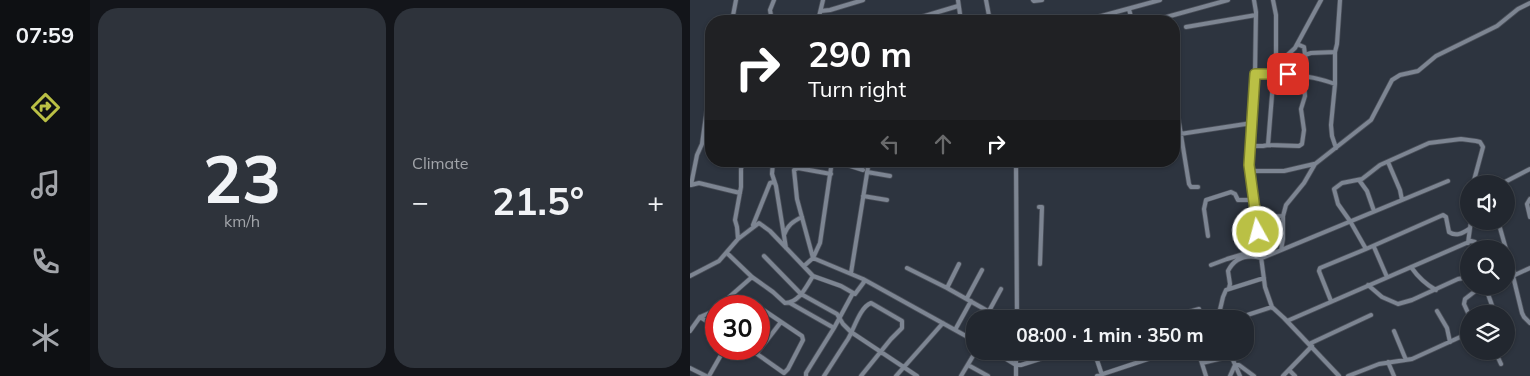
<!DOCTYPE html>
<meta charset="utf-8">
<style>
:root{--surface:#22272f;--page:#2e333b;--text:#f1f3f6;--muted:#a2a5aa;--line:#3f444b;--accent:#bac045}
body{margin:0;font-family:Mulish,sans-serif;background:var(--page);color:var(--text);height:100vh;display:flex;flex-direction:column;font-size:19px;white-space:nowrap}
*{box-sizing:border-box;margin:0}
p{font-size:16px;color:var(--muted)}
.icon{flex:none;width:28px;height:28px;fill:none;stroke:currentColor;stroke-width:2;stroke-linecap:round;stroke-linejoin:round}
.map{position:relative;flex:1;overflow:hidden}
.drawer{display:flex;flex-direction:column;gap:8px;padding:8px;background:#13151a;width:600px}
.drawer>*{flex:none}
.hud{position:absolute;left:15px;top:15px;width:475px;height:152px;border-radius:20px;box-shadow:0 1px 4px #0004,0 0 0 1px var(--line);background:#202124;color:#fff;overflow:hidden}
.fabs{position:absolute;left:770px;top:175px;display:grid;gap:10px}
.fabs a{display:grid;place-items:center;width:55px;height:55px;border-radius:50%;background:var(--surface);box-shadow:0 1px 4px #0004,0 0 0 1px var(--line);font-size:25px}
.speed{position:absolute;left:15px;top:295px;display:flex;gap:10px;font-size:25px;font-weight:700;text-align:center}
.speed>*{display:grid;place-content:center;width:65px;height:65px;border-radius:50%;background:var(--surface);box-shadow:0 1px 4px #0004,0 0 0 1px var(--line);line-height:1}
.speed .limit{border:8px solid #d22;background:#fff;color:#111}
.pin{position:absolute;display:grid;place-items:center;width:42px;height:42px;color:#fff;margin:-21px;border-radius:10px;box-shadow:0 2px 8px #0006}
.me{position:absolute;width:55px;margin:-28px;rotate:353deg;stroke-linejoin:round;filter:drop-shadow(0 0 4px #0008)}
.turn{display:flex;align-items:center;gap:18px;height:105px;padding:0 20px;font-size:22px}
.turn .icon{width:65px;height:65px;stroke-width:2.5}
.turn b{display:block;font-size:35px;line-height:42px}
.lanes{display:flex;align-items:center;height:48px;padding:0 20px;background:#0003;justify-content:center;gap:25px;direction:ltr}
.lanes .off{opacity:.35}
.big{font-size:38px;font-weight:700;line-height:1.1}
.drawer .widget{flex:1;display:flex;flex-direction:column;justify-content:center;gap:8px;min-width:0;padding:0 18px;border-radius:20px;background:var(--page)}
.drawer .dial{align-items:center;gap:0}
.dial b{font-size:65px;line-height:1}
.heat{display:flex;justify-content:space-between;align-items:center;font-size:28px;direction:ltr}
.drawer .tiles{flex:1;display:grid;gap:8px;grid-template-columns:repeat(2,1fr)}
.trip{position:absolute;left:276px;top:310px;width:288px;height:50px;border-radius:20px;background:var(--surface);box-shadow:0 1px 4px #0004,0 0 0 1px var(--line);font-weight:700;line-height:50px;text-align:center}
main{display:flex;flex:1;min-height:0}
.menu{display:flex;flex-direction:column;width:90px;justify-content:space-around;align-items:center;background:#0e1013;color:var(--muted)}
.menu .icon{width:35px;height:35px}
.menu .selected{color:var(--accent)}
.menu b{font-size:22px;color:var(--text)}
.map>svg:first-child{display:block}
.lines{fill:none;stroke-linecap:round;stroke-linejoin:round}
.minor-casing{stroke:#4a4f59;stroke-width:5.5}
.minor{stroke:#7d8592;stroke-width:4}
.route-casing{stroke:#797d2d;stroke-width:12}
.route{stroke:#bac045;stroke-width:9}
</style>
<main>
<nav class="menu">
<b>07:59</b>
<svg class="icon selected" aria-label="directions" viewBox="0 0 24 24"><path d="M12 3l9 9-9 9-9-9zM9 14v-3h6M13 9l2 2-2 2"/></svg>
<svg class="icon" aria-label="music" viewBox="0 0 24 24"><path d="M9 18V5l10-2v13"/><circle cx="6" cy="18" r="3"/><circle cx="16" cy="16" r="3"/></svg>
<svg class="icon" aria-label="phone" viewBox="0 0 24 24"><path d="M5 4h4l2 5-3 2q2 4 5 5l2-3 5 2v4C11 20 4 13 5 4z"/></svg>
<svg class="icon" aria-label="climate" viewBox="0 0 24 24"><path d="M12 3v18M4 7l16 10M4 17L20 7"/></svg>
</nav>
<section class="drawer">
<div class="tiles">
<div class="widget dial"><b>23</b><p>km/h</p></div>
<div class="widget"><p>Climate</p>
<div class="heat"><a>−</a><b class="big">21.5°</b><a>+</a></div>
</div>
</div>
</section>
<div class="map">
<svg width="840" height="376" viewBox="0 0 840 376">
<rect width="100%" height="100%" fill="#2d343f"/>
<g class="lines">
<!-- minor casing -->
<g class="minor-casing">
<path id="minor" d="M268 0 271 21
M296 0 300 21
M343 0 344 1 352 0
M564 0 566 12 565 74 559 165 575 287 582 307 594 318 649 376
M583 0 586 15V66
M439 9 442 21
M131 11 140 10 173 0
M42 21 46 0
M82 21 80 10 84 0
M128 21 133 0
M218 21 268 6
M393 21 470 0
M462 21 538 0
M496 27 566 15
M615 55 621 53 645 52
M565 74C592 73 619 74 645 84
M484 92 499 184 501 187H508
M490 134 562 123
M578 145 584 70 591 61 605 48 631 0
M560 146H573L578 145 609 146 612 144 614 130 611 109 615 96 613 75 616 62 614 47 607 44
M646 148 642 136 641 125 645 84V52L647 44 650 0
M326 161 327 319
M83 162 82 174 86 186 96 248
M698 162 710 190 712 200
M142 165 154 164 173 170
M559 171H594L624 164
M177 172 200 176
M141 174 108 168 104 170 107 199 123 258 173 279 285 341
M669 180 677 191 684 211
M811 184 840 169
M1 185 7 155 12 144 21 80
M1 185 9 183 50 193
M173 196 197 200
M840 199 837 204 840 217
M349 207H352L350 264
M566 220 575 217 593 216
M808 221 816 249
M63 225 80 183 84 182
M779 229C773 233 766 237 759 232L756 217 753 215 676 249 660 221 648 204 644 189 652 183 672 179 690 165 739 143 771 139 786 141 790 142 793 147 783 184
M94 235C98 225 102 222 112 217
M518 236 514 209 516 200 541 192 545 194 548 200H563
M48 239 69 223 80 231 123 276 151 286 165 294 174 282 173 279
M778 243 781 221
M684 247 697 277
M816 249 825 275
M591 250 593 239V216L596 205 614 183 625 164 681 120 702 80 710 75 728 71 746 56 807 26 828 9 840 3
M37 253 62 277 83 292 95 303C109 303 116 287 123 276
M74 256 111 294 147 314 153 324 161 332 227 376
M521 265 537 259 570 249
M114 266 123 258 130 243 142 161
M721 267C728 277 735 284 746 290
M217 268 257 288 312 319
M161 273 179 161
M0 276 29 261 48 239 47 227 45 220 51 187V169L53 161
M823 276 832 313 834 317 840 323
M816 279 840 268
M678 285 692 297 708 304 722 300 768 279 779 277
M801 286 798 294 805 314
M257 288 269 264
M539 288 540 284 538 271C545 257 557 254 572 258L758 181
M277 298 292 270
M641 301 629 271 630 268 676 249
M100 303 144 328
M29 306 62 277
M62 306 64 304 67 306
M299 311 311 289
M747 311 757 328 760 342
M779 315 774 304 775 299 784 292 787 286
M10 317 26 327
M816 317 823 330
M528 318 533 297 536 290 574 278
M474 319 509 309
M524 319H532
M545 319 582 307
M597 321 781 241 785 242 787 249
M265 330 281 301
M0 331 10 317 26 310
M704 331 716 360
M619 344 681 315
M60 349 94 373 98 369 113 340 112 336 69 307
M303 351 326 365H331L375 351
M404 351 412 375
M507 351 509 354 516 376
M539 351 550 376
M805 351 811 364
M67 353 91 322
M698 362 704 376
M512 363 541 356
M278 365 298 376
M0 368 16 376
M599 370 605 376
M19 376 31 355
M116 376V373L144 328 163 293
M134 376C142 364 150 351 158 339 164 329 170 307 181 303L212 321V328L201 339 171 376
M206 376 253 323
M271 376 286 351
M326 376V351
M407 376 458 359 463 351
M540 376 545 365H549L564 376
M593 376 622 346
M658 376 689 364 722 359 779 333"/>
</g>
<!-- minor -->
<use href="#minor" class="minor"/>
</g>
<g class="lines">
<!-- route casing -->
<g class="route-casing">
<path id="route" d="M568 232 559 165 565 74H598"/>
</g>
<!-- route -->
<use href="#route" class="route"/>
</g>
</svg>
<div class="fabs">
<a><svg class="icon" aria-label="sound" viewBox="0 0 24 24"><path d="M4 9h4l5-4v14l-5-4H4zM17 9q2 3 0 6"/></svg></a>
<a><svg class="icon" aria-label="search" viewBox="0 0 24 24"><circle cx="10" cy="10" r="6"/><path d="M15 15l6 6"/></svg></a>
<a><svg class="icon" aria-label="layers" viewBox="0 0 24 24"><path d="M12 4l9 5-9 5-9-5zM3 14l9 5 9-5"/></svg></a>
</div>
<div class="speed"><div class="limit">30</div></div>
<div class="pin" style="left:598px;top:74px;background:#d93025"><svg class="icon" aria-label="arrive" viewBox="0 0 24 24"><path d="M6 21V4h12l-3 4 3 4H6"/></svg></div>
<svg class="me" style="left:568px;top:232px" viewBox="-20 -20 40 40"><circle r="17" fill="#bac045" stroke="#fff" stroke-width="3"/><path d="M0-11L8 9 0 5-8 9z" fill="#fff"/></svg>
<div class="trip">08:00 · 1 min · 350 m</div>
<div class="hud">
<div class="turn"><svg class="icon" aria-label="right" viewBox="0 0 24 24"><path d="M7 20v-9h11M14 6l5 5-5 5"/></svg><div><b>290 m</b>Turn right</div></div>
<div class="lanes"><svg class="icon off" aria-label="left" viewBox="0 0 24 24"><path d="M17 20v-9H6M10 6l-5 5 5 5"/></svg><svg class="icon off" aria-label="ahead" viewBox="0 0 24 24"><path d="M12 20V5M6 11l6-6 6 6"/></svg><svg class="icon" aria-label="right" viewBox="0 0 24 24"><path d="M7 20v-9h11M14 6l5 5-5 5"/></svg></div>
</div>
</div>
</main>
